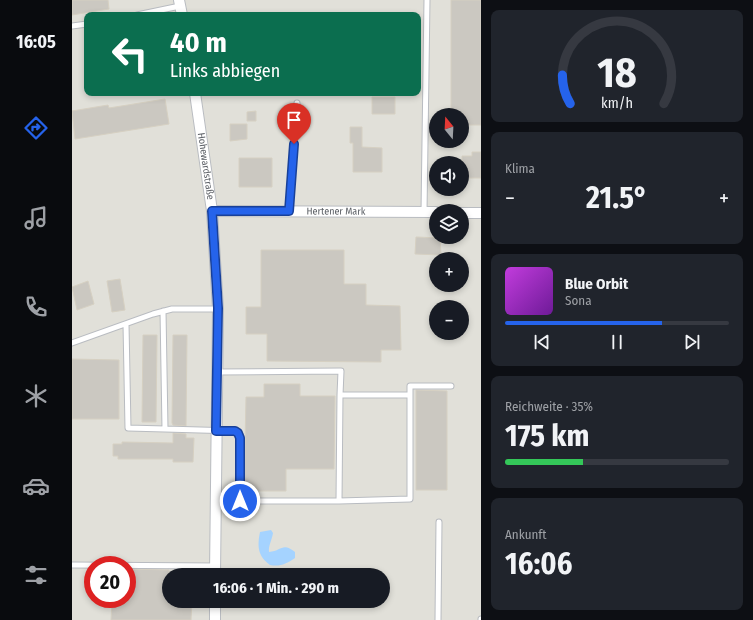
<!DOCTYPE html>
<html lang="de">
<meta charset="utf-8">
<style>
:root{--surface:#171b24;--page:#20242c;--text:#f1f3f6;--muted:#9ea1a6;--line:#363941;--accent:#2563eb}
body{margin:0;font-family:"Fira Sans Condensed",sans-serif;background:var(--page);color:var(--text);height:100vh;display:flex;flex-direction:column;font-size:15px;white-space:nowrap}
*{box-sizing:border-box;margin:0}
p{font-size:13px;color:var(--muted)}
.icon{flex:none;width:22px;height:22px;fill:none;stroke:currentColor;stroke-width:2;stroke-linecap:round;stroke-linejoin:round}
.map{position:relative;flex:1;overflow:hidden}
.panel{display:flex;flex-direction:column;gap:10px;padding:10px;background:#0d0f14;width:272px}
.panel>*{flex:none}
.banner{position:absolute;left:12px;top:12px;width:337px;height:84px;border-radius:8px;box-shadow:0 2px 6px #0003;background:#0b6e4f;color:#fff;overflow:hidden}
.needle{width:26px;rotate:342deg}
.fabs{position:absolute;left:357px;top:108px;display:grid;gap:8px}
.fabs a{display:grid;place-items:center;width:40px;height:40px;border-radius:50%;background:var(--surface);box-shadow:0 2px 6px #0003;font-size:20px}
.speed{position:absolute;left:12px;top:556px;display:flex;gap:8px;font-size:20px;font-weight:700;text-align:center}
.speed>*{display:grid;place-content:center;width:52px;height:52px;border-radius:50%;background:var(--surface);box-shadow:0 2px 6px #0003;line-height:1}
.speed .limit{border:6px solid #d22;background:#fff;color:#111}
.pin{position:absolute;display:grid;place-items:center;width:34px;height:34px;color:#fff;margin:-41px -17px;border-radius:50% 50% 50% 0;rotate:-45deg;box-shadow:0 0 4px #0007}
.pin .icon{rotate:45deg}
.me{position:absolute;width:44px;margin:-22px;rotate:0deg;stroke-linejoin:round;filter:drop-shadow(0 0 3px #0008)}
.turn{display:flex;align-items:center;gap:14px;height:84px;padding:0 20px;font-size:18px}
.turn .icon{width:52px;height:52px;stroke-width:2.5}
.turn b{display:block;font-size:28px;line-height:34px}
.big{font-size:30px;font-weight:700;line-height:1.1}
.panel .tile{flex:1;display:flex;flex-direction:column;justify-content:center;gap:6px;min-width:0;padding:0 14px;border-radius:8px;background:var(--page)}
.panel .dial{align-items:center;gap:0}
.dial svg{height:104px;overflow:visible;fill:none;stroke:var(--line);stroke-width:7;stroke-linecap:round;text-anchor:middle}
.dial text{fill:var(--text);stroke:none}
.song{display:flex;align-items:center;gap:12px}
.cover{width:48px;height:48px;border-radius:6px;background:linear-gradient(135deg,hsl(290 70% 55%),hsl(280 70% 35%))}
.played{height:4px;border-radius:2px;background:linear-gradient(90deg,var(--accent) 70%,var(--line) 70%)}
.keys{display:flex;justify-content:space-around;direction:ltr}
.heat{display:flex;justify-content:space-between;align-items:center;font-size:22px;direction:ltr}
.charge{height:6px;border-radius:3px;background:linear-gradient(90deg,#34c759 35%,var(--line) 0)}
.trip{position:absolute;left:90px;top:568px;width:228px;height:40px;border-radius:20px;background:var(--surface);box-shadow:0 2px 6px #0003;font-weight:700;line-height:40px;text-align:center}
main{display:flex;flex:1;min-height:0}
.tabs{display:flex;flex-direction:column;width:72px;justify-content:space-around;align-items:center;background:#090b0e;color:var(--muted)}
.tabs .icon{width:28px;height:28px}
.tabs .selected{color:var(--accent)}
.tabs b{font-size:18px;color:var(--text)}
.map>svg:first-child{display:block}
.industrial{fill:#e1e0d9;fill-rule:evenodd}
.water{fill:#a5d3ff}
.building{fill:#cbc8c1;stroke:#d6d0c2}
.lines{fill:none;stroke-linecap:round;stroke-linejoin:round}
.service-casing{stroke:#b9bcc1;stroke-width:7}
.minor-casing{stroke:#b9bcc1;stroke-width:12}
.service{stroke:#fff;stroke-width:5}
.minor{stroke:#fff;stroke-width:10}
.route-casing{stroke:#184099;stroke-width:10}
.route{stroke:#2563eb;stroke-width:7}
.labels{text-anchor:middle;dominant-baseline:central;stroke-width:4;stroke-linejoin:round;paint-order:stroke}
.street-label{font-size:10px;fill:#5c6066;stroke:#fff}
</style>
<main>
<nav class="tabs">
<b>16:05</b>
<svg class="icon selected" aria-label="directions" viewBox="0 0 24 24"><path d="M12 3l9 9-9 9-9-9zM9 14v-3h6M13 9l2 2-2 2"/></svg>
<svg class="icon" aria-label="music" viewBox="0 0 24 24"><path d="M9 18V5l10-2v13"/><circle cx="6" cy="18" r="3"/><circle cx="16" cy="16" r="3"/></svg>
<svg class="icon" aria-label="phone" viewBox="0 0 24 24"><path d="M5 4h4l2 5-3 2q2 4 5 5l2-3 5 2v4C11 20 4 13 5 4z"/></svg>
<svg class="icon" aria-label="climate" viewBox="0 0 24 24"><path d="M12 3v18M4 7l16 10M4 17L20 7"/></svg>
<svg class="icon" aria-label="car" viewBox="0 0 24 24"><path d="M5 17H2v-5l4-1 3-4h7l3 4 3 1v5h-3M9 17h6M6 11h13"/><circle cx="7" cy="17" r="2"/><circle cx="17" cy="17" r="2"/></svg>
<svg class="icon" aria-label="filters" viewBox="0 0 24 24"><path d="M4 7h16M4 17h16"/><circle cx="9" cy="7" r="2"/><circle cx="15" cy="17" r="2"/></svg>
</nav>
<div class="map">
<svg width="409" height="620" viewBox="0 0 409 620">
<rect width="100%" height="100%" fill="#f0eee4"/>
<!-- industrial -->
<path class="industrial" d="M0 0H409V620H0ZM15 15H346V93H15ZM364 115H390V141H364ZM364 163H390V189H364ZM364 211H390V237H364ZM364 259H390V285H364ZM364 307H390V333H364ZM21 565H55V599H21ZM97 575H311V601H97Z"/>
<!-- water -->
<path class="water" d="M199 530 201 533C200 540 196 546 197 552 210 551 210 542 223 552V558C214 564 208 567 198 565 186 556 185 547 188 532Z"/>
<!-- building -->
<path class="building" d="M0 0H36L37 9 0 15Z
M379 0H409V125H390V115H379Z
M300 97H323V114H300Z
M93 99 97 124 3 139 0 111 36 105 37 108Z
M184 111V121H175V112Z
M158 124H175V139L158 141Z
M278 127H290V147L310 148V172H281V143H278Z
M400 152H409V178H390V156H400Z
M167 158H200V187H167Z
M344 237 368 238 369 255 343 254Z
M189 250H272V284H294V305L328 306 329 350H309V362L195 361V334H174V307H189Z
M48 279 53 310 40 312 35 281Z
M16 281 22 304 5 310 0 287Z
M71 335H85L84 422H70Z
M101 335H115L114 426 101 425 100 423Z
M0 359 47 360V419H0Z
M192 384H228V396H263L262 469H214V491H172L174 397H192Z
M344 390 375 391V490H344Z
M101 433 114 434V438H122L121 462H101V459H46V456H41V444H50V442L101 443Z
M55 569 97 570V601H120L119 620H39L40 599H55Z"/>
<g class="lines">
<!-- service casing -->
<g class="service-casing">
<path id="service" d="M65 15 108 6
M0 26 15 24
M217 211 225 103
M352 212 355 0
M91 311 93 429 163 431 167 433 168 438V501
M54 324 56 428 93 429
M0 343 81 314 100 309H146
M145 372 269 371 268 395H338V386H379
M268 395 267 501 338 499V395
M144 501H267
M0 565 143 566
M366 620 367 522
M409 620V619"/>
</g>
<!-- minor casing -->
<g class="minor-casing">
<g id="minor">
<path d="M107 0 110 15"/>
<path id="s1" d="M123 93 140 211 146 309 143 575"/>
<path id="s2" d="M140 211 364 212"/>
<path d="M390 213H409"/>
<path d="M143 620V601"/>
</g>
</g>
<!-- service -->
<use href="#service" class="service"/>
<!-- minor -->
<use href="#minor" class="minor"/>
</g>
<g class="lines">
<!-- route casing -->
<g class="route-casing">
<path id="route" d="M168 501V438L166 433 163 431H144L146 308 140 211H217L222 144"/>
</g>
<!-- route -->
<use href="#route" class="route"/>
</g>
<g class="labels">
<!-- street labels -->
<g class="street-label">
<text stroke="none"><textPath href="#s1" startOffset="74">Hohewardstraße</textPath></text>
<text stroke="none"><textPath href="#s2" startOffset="124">Hertener Mark</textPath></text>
</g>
</g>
</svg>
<div class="fabs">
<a><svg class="needle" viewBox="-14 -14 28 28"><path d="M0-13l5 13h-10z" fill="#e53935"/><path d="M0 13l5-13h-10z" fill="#9ea1a6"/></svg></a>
<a><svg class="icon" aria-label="sound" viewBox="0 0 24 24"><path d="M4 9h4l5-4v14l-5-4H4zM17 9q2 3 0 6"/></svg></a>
<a><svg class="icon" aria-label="layers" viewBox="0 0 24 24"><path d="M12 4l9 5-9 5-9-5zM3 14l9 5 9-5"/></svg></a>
<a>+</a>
<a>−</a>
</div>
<div class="speed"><div class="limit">20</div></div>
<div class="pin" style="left:222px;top:144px;background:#d93025"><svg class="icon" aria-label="arrive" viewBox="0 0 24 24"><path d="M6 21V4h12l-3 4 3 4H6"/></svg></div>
<svg class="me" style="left:168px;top:501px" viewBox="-20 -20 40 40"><circle r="17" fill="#2563eb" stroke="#fff" stroke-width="3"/><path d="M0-11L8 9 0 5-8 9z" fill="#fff"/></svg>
<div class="trip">16:06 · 1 Min. · 290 m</div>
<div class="banner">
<div class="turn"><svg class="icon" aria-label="left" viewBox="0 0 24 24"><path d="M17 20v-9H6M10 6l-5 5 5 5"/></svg><div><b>40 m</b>Links abbiegen</div></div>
</div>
</div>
<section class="panel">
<div class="tile dial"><svg viewBox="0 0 100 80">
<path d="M14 69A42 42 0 1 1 86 69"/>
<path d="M14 69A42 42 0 0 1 8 47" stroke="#2563eb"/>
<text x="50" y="56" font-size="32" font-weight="700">18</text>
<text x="50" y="72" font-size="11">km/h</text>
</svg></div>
<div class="tile"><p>Klima</p>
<div class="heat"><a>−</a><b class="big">21.5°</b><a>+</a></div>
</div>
<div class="tile">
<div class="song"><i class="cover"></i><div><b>Blue Orbit</b><p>Sona</p></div></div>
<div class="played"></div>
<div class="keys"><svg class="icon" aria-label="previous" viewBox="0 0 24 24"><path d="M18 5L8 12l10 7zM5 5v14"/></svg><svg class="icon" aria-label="pause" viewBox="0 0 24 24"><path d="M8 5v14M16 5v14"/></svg><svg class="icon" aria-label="next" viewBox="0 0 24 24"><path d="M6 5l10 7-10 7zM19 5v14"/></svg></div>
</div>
<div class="tile"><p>Reichweite · 35%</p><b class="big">175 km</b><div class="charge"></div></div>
<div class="tile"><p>Ankunft</p><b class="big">16:06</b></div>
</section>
</main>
